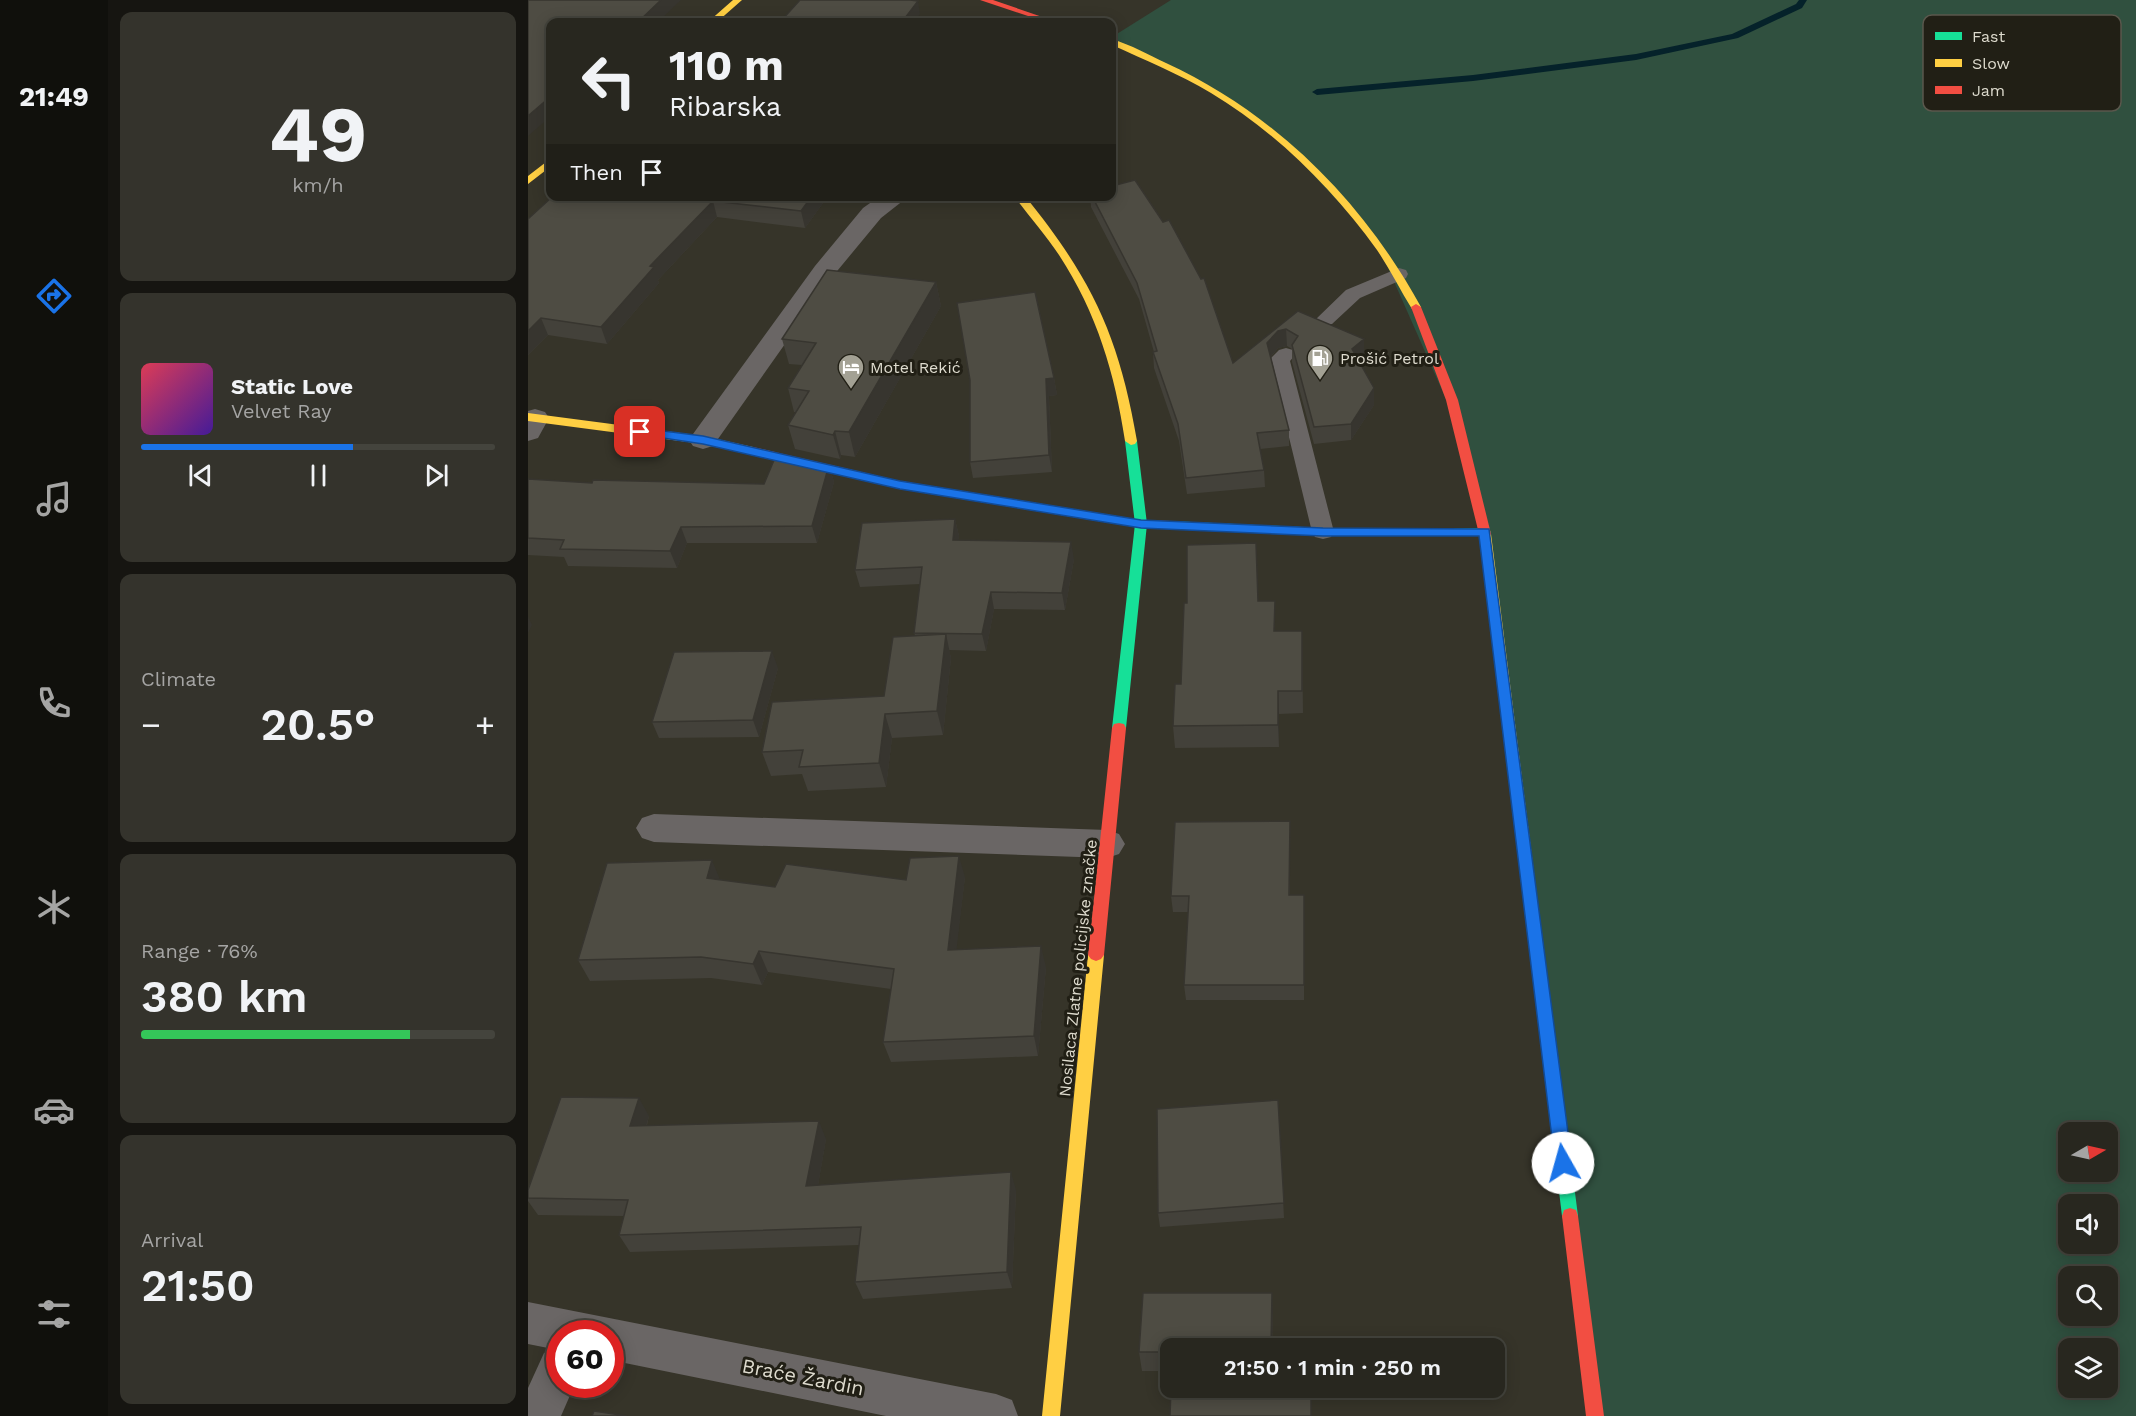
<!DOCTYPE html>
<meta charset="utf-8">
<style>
:root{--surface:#28271f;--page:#34332c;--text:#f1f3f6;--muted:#a5a5a4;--line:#44443d;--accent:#1a73e8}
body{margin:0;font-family:"Work Sans",sans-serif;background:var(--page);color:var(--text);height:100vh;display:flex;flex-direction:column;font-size:22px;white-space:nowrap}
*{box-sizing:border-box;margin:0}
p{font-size:20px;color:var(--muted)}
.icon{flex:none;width:33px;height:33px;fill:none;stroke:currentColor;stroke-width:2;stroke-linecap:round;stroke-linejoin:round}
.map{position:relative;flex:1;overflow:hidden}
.side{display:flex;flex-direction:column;gap:12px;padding:12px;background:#161511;width:420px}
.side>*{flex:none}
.top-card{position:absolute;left:18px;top:18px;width:570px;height:183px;border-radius:12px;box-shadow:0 3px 15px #0003,0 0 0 2px var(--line);background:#28271f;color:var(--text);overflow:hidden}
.needle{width:39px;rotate:81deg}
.tools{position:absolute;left:1530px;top:1122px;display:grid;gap:12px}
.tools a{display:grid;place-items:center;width:60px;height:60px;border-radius:12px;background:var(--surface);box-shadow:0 3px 15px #0003,0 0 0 2px var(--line);font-size:30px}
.speed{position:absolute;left:18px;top:1320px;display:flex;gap:12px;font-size:30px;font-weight:700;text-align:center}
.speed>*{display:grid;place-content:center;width:78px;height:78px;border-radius:50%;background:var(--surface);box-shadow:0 3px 15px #0003,0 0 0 2px var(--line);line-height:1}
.speed .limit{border:9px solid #d22;background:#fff;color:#111}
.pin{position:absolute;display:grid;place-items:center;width:51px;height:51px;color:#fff;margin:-26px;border-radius:12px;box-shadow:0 3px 9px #0006}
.me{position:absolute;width:66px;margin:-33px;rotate:353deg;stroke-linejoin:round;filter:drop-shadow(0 0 4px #0008)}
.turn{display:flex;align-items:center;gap:21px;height:126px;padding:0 24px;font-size:27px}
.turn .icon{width:78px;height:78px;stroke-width:2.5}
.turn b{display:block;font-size:42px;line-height:51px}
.then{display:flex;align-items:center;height:57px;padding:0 24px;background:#0003;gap:12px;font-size:22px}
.big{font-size:45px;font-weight:600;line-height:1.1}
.side .widget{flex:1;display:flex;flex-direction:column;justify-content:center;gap:9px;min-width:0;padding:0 21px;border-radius:12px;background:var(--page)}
.side .dial{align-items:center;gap:0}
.dial b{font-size:78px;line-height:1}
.song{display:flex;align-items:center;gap:18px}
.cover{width:72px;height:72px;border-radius:9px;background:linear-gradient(135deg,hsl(350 70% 55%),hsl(260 70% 35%))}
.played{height:6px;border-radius:3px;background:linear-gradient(90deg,var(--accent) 60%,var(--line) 60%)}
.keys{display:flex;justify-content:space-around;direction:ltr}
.heat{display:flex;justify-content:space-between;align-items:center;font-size:33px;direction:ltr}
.charge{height:9px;border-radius:4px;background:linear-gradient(90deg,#34c759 76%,var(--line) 0)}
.trip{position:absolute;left:632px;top:1338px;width:345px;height:60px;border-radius:12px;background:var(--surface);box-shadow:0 3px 15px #0003,0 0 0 2px var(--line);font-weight:600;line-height:60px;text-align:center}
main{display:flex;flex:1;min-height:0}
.tab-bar{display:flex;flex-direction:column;width:108px;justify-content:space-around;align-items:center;background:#10100c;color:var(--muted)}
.tab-bar .icon{width:42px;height:42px}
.tab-bar .on{color:var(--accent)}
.tab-bar b{font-size:27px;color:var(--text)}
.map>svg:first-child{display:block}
.green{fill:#30503f;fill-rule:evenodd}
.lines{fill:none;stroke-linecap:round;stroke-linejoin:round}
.stream{fill:#05222a;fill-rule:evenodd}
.lane{fill:#6a6665;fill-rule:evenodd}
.street{fill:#6a6665;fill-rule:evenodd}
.fast{fill:#16e098;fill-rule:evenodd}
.slow{fill:#ffcf43;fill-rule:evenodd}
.jam{fill:#f24e42;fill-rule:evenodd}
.wall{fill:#43413a}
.shaded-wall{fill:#37352f}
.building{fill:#4e4c43;stroke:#37352f;stroke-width:1.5}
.route{fill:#1a73e8;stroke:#114b97;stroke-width:1.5}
.labels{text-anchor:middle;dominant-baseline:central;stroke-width:6;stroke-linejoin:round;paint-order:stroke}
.poi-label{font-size:16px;fill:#dedbce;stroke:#211f15;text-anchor:start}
.street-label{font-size:16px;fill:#dedbce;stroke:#211f15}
.near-street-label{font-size:20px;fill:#dedbce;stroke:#211f15}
.key{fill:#211f15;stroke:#5a574c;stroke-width:1.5}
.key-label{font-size:16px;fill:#dedbce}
</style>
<main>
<nav class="tab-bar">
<b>21:49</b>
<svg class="icon on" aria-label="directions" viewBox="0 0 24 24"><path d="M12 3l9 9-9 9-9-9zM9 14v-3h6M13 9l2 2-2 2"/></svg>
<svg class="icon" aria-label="music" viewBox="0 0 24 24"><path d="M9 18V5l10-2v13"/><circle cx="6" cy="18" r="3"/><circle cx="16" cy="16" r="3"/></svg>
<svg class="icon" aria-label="phone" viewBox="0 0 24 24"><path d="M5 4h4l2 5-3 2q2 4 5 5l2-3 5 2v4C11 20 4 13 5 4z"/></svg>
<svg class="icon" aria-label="climate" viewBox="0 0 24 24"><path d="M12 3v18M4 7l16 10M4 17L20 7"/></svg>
<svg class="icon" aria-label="car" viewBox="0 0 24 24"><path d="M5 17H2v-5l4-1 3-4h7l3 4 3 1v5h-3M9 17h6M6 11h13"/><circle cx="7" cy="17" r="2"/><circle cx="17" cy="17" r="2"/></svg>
<svg class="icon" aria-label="filters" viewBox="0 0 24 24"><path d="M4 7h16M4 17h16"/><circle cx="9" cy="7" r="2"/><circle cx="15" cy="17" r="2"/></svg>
</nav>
<section class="side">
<div class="widget dial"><b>49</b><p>km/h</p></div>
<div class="widget">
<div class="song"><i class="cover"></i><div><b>Static Love</b><p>Velvet Ray</p></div></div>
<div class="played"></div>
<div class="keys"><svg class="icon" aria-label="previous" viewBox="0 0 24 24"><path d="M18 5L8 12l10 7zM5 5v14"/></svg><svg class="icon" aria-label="pause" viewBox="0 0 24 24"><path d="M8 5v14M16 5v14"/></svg><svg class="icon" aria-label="next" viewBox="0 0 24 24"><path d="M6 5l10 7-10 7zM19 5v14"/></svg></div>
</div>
<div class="widget"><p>Climate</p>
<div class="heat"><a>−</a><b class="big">20.5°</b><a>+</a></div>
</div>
<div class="widget"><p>Range · 76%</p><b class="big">380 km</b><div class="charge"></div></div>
<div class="widget"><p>Arrival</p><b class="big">21:50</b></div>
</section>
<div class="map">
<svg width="1608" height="1416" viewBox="0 0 1608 1416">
<rect width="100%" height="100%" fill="#363429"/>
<!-- green -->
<path class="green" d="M643 0H1608V1416H1067L940 449 849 243 746 133 645 68 584 42V37ZM1540 1132H1580V1172H1540ZM1540 1204H1580V1244H1540ZM1540 1276H1580V1316H1540ZM1540 1348H1580V1388H1540Z"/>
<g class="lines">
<!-- stream -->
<path class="stream" d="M1271 0H1279L1274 8 1210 38 1108 60 945 81 789 95 784 92 789 89 945 75 1108 54 1204 34 1268 4Z"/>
<!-- lane -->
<path class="lane" d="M871 268 878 270 880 274 878 278 832 298 804 324H790L787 320 818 290Z
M758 348 765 350 768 354 762 361 806 532 803 537 795 539 787 537 784 532 742 359 751 350Z"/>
<!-- street -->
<path class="street" d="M352 196H381L353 218 305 276 185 446 175 449 165 446 161 440 165 434 287 266 335 208Z
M7 409 17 412 21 418 10 438 0 441V411Z
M126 814 579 830 591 834 597 844 591 854 579 858 126 842 114 838 108 828 114 818Z
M0 1302 468 1394 484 1400 490 1416H358L82 1360V1334H32V1384H47L33 1416H0V1388L16 1353 25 1349 0 1344Z"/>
<!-- fast -->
<path class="fast" d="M603 437 609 441 619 524 598 728 596 732H586L584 728 607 524 597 441Z
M642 521 795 528H957L963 532 957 536H795L638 528 636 525Z
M1004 906 1009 908 1011 912 1050 1216 1048 1222 1042 1224 1036 1222 1034 1216 997 912 999 908Z"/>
<!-- slow -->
<path class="slow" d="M205 0H214L189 22H180Z
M584 39C603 45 621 55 638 63 748 114 835 201 893 307L892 309H884C872 290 862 269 849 250 805 189 748 132 683 93 651 74 617 60 584 45Z
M22 159V167L0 184V176Z
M486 196H497C564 279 591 336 609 441L607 444 603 445 597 441C587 374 569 313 531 255 518 235 501 216 486 196Z
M0 413 175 436 225 447 231 451 225 455 175 444 0 421Z
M957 530 963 534 1011 912 1009 916 1004 918 999 916 997 912 951 534Z
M568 949 573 951 576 955 532 1416H514L560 955 563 951Z"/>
<!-- jam -->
<path class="jam" d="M452 0H465L529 22H518Z
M888 304 893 307 930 400 963 534 961 537H953L951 534 918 400 883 307Z
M225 447 372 481 613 520 642 521 648 525 642 529 613 528 372 489 221 454 219 451 221 448Z
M591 723 596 724 598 728 576 955 573 959 568 961 563 959 560 955 584 728 586 724Z
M1042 1208 1048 1210 1050 1216 1076 1416H1058L1034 1216 1036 1210Z"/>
</g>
<!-- wall -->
<path class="wall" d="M300 196 277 228 189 217 130 280 131 283 79 344 20 335 0 355V219L38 199Z
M562 196H584L705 363 770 311 836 355 830 360 846 388V405L823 440 786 444 764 362V349L759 346 750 348 743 357 761 430V446L732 449 736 470 737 487 659 494 651 441 626 368 625 352H626L611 299 563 207Z
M408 282 413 306 327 457 313 455 312 459 267 449 260 425 268 412H266L260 388 274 365 261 364 254 339Z
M526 378 529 395 521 396 524 472 445 478 442 462Z
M301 465 306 482 289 543H159L149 568 40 566 36 557 0 555V479L64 483 236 484Z
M427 519 431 536 430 540 546 559 537 610 466 609 458 651 421 650 423 658 415 735 364 738 358 787 280 791 274 774 243 776 234 752 356 696 387 635 386 633 392 584 332 587 327 570Z
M730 601 747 631H774L775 713 751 714V747L647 748 645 726Z
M250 668 231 737 131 738 124 722Z
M762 821V895H776V1000H658L656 985 660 912H645L643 896Z
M437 877 428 949 518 967 510 1056 363 1062 355 1042 363 989 240 972 234 985 183 978 62 981 50 960 192 880 247 887Z
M750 1100 756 1218 632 1227 630 1213Z
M121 1116 119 1125 298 1139 290 1185 488 1190 484 1288 335 1299 327 1282 331 1245 102 1252 91 1235 96 1216 10 1215 0 1201V1190Z
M745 1312 744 1348H642V1371H614L611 1352Z"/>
<!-- shaded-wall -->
<path class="shaded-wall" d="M133 0H153L130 22H110Z
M390 1 392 14 386 22H374Z
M22 97V117L0 136V116Z
M284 196H300L277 228 273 211Z
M185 201 189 217 130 280 131 283 79 344 73 327 122 266Z
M408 282 413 306 327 457 321 432Z
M13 318 20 335 0 355V331Z
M758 329 759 346 750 348 740 360 739 343 750 331Z
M836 339V355L823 366 824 349Z
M526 378 529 395 521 396 524 472 521 455 518 379Z
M846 388V405L823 440V424Z
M307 431 313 455 312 459 305 435Z
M301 465 306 482 289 543 284 526Z
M427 519 431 536 428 557 425 540Z
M153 527 159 543 149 568 142 551Z
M543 542 546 559 537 610 534 593Z
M463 592 466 609 458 651 454 634Z
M0 616 4 625 0 633Z
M418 634 423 658 415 735 409 711Z
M244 651 250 668 231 737 225 720Z
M750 691 751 714V747L750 725Z
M357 714 364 738 358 787 351 763Z
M431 856 437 877 426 971 420 950Z
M184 860 193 882 179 878Z
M513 946 518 967 510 1056 506 1036Z
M231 951 240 972 234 985 225 964Z
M111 1098 121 1116 113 1144 102 1126Z
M291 1121 298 1139 287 1203 278 1186Z
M483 1172 488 1190 484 1288 479 1272Z
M744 1293 745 1312 744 1348H743Z"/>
<!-- building -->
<path class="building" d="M0 0H133L110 22H22V97L0 116Z
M272 0H382L390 1 374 22H252Z
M607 180 635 222 641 220 673 279 676 278 705 363 770 311 836 339 824 349 846 388 823 424 786 427 764 345 770 336 758 329 750 331 739 343 761 430 729 433 736 470 658 478 650 424 625 352 629 351 609 283 564 196H584V186Z
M41 196H284L273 211 185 201 122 266 126 267 73 327 13 318 0 331V219L24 197 38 199Z
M299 270 408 282 321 432 307 431 305 435 260 425 281 391 260 388 288 343 254 339Z
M507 292 526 378 518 379 521 455 442 462V380L429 303Z
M249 453 301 465 284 526 153 527 142 551 32 549 36 540 0 538V479L64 483 65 480 236 484Z
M427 519 425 540 543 542 534 593 463 592 454 634 386 633 394 567 327 570 334 523Z
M728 543 730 601H747L746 631H774V691H750V725L645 726 647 684H653L656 603H659V545Z
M418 634 409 711 357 714 351 763 271 767 275 750 234 752 244 702 356 696 365 637Z
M244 651 225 720 124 722 146 652Z
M762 821 761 895H776V985H656L661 896H643L647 822Z
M431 856 420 950 513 946 506 1036 355 1042 366 969 231 951 225 964 173 957 50 960 79 863 184 860 179 878 247 887 258 864 378 880 382 858Z
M33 1097 111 1098 102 1126 291 1121 278 1186 483 1172 479 1272 327 1282 333 1227 91 1235 100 1200 0 1198V1190Z
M750 1100 756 1203 630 1213 629 1109Z
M615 1293H744L743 1348H642V1352H611Z
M643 1388H783V1416H642Z
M66 1411 99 1416H64Z"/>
<!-- route -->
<path class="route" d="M112 428 175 436 372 481 613 520 795 528 961 529 1044 1163 1041 1168 1035 1171 1030 1168 1027 1163 951 536H795L613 528 372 489 175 444 108 434 106 432Z"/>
<!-- icons -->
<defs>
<g id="fuel-pin" transform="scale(1.35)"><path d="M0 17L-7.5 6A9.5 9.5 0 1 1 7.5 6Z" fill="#a3a194" stroke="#211f15"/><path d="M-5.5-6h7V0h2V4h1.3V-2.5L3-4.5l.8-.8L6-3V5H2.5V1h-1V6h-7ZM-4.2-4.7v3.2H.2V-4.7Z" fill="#fff"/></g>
<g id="hotel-pin" transform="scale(1.35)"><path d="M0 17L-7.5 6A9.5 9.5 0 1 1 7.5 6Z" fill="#a3a194" stroke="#211f15"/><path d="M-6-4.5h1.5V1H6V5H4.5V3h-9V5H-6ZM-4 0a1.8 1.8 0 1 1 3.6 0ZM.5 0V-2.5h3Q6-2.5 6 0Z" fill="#fff"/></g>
</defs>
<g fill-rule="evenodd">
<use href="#fuel-pin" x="792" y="358"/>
<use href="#hotel-pin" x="323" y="367"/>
</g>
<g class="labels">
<!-- poi labels -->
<g class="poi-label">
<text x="812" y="358">Prošić Petrol</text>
<text x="342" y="367">Motel Rekić</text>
</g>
<!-- street labels -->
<g class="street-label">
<text transform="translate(550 968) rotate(-84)">Nosilaca Zlatne policijske značke</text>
</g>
<!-- near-street labels -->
<g class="near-street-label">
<text transform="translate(275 1377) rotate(11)">Braće Žardin</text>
</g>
</g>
<!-- legend -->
<rect x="1395" y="15" width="198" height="96" rx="9" class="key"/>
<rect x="1407" y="32" width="27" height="8" fill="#16e098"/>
<rect x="1407" y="59" width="27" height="8" fill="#ffcf43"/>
<rect x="1407" y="86" width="27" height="8" fill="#f24e42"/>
<g class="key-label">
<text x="1444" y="42">Fast</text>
<text x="1444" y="69">Slow</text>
<text x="1444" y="96">Jam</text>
</g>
</svg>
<div class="tools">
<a><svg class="needle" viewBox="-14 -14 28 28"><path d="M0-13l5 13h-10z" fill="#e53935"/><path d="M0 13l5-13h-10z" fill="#a5a5a4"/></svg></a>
<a><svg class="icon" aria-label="sound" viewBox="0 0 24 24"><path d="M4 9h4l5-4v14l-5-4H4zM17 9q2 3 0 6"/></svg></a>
<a><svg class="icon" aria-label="search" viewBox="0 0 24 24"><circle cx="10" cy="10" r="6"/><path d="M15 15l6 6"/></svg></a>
<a><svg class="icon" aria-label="layers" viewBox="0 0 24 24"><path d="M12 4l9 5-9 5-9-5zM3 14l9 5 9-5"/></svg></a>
</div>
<div class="speed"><div class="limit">60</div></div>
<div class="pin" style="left:112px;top:432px;background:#d93025"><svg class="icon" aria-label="arrive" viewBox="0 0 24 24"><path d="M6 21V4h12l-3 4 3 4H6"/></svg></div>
<svg class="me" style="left:1035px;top:1163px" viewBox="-20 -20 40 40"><circle r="19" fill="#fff"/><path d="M0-13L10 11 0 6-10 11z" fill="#1a73e8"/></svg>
<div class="trip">21:50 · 1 min · 250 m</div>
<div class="top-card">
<div class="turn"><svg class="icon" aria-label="left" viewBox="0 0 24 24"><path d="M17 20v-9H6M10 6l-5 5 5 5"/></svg><div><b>110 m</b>Ribarska</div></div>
<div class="then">Then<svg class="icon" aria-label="arrive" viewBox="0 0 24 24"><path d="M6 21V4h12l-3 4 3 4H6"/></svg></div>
</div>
</div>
</main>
